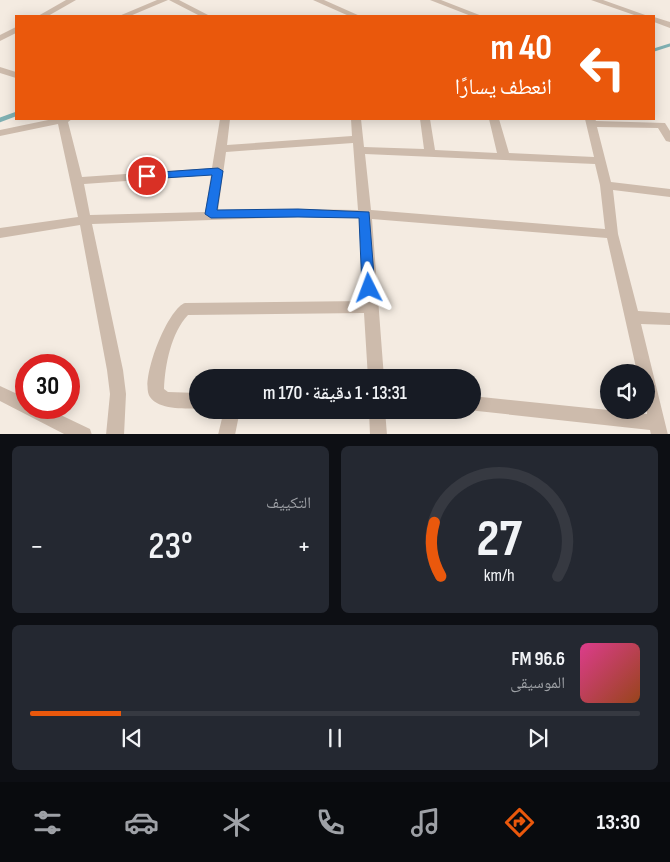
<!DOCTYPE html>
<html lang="ar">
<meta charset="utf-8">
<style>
:root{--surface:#171b24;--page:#242831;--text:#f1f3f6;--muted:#9ea1a6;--line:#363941;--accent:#ea580c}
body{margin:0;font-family:"Sofia Sans Condensed","Noto Naskh Arabic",sans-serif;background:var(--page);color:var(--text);direction:rtl;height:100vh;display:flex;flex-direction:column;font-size:19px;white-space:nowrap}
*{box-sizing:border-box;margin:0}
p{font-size:16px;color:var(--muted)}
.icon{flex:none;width:28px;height:28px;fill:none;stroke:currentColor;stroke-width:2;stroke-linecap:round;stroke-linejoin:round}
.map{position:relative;height:434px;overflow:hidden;direction:ltr}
.panel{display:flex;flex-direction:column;gap:12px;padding:12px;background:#0d0f14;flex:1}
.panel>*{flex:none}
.top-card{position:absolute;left:15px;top:15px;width:640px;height:105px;border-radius:0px;box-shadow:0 2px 12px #0003;direction:rtl;background:#ea580c;color:#fff;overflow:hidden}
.fabs{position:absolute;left:600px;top:364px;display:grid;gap:10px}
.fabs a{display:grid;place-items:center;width:55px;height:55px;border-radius:50%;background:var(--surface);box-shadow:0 2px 12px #0003;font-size:25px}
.speed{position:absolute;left:15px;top:354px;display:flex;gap:10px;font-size:25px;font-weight:700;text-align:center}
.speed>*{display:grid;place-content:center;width:65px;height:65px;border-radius:50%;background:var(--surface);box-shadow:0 2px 12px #0003;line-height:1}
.speed .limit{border:8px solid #d22;background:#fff;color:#111}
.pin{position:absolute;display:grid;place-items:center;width:42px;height:42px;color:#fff;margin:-21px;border:2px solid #fff;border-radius:50%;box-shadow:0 1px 5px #0007}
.me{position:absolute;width:55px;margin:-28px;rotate:357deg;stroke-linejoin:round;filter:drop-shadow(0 0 4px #0008)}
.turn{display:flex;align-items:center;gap:18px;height:105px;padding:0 20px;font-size:22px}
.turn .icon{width:65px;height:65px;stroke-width:2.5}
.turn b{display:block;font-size:35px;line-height:42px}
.big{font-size:38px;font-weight:600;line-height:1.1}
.panel .tile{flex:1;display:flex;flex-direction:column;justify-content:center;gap:8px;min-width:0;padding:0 18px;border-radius:8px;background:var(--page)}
.panel .dial{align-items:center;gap:0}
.dial svg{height:130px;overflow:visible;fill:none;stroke:var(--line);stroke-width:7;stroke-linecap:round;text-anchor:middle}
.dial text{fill:var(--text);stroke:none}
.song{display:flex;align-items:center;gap:15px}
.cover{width:60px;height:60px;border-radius:8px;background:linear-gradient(135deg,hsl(330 70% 55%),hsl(20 70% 35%))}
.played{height:5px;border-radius:2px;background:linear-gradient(90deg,var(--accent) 15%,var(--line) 15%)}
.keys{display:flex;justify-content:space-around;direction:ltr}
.heat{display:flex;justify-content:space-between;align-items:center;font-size:28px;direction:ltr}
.panel .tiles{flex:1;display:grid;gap:12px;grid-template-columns:1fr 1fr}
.tile:last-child{grid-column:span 2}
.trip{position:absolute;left:189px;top:369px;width:292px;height:50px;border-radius:25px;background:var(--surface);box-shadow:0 2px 12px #0003;font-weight:600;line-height:50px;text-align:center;direction:rtl}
.dock{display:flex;height:80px;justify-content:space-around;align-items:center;background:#090b0e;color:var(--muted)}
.dock .icon{width:35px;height:35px}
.dock .selected{color:var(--accent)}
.dock b{font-size:22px;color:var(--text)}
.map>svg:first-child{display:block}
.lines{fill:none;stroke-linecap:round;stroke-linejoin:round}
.stream-far1{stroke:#7fb0b2;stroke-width:3}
.stream{stroke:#7fb0b2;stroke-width:4.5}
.minor{fill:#cdbbac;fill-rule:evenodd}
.route{fill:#1a73e8;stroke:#114b97}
</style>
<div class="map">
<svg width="670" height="435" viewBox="0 0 670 435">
<rect width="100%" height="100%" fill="#f4ebe1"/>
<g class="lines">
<!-- stream-far1 -->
<path class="stream-far1" d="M654 50 670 45"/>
<!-- stream -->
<path class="stream" d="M0 120 16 114"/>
<!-- minor -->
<path class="minor" d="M66 0H76L48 16H38Z
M157 0H168L130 16H119Z
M169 0H179L210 16H200Z
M313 0H324L360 16H349Z
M430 0H441L482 16H471Z
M591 0H603L648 16H637Z
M654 17 670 22V28L654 22Z
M16 27V33L0 41V35Z
M0 67 16 72V78L0 73Z
M53 119H72L68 122 82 177 212 168 220 119H230L227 145 352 136 351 119H361L364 147 424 149 420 119H430L435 150 497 153 489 119H499L509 153 594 157 585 119H595L596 121 665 123 670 131V142L666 141 658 128 597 127 611 182 670 189V197L613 190 618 234 638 311 670 313V325L641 324 668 435H651L650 430 468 410H472V396L647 414 646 372H637L607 238 372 219 384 378H368L364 313 188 315C171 333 165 365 164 389L168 392 198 393V409C183 408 159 410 150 397 139 382 167 309 185 303L364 301 359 218 298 217 92 224 123 370 126 394 124 435H106L110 394 107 370 80 225 0 238V228L78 217 58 124 0 136V130ZM353 143 358 210 298 209 218 211 226 152ZM365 154 595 164 600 185 605 229 371 210ZM211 175 205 212 90 215 84 184Z
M0 386 26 398V408H46L90 429 92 435H66L0 401Z
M224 410H240L235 435H218Z
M369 410H385L387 435H370Z"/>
</g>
<!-- route -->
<path class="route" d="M218 168 223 171 217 210 298 209 369 212 375 288 373 292H364L362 288 359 218 298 217 211 218 205 214 212 175 147 179 142 176 147 173Z"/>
</svg>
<div class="fabs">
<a><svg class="icon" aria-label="sound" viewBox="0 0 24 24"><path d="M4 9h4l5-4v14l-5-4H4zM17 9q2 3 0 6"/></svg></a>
</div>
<div class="speed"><div class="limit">30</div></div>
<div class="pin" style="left:147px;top:176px;background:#d93025"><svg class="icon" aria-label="arrive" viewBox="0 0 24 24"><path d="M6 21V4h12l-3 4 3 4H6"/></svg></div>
<svg class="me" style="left:369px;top:288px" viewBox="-20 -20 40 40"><path d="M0-17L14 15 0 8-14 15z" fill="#1a73e8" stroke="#fff" stroke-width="4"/></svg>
<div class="trip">13:31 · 1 دقيقة · 170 m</div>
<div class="top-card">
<div class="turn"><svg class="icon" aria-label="left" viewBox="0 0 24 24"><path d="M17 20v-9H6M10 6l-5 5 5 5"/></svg><div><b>40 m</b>انعطف يسارًا</div></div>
</div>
</div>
<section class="panel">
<div class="tiles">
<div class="tile dial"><svg viewBox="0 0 100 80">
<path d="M14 69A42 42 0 1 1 86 69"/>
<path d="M14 69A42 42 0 0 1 10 36" stroke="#ea580c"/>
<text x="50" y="56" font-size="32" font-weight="700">27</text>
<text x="50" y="72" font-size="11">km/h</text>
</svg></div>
<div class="tile"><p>التكييف</p>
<div class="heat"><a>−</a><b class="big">23°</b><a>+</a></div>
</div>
<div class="tile">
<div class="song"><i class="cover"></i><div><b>96.6 FM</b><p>الموسيقى</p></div></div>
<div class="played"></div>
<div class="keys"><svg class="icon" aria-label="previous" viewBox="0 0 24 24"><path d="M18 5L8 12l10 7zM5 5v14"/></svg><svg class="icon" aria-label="pause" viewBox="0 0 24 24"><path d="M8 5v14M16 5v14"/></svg><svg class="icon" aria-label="next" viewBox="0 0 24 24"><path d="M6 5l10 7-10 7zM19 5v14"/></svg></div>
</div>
</div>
</section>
<nav class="dock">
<b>13:30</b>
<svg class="icon selected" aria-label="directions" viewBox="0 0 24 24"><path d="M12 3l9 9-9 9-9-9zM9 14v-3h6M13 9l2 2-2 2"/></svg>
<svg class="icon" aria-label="music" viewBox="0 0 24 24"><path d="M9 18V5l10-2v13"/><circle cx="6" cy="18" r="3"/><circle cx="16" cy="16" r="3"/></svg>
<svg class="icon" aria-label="phone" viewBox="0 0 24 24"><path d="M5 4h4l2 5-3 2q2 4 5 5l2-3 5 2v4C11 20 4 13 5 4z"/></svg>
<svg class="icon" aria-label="climate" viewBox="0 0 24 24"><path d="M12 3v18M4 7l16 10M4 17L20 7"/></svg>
<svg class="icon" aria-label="car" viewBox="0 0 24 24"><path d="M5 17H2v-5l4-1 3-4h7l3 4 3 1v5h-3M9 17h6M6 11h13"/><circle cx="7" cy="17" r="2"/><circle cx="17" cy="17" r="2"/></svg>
<svg class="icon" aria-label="filters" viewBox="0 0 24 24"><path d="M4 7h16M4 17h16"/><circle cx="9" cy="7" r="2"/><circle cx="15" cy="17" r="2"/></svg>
</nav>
